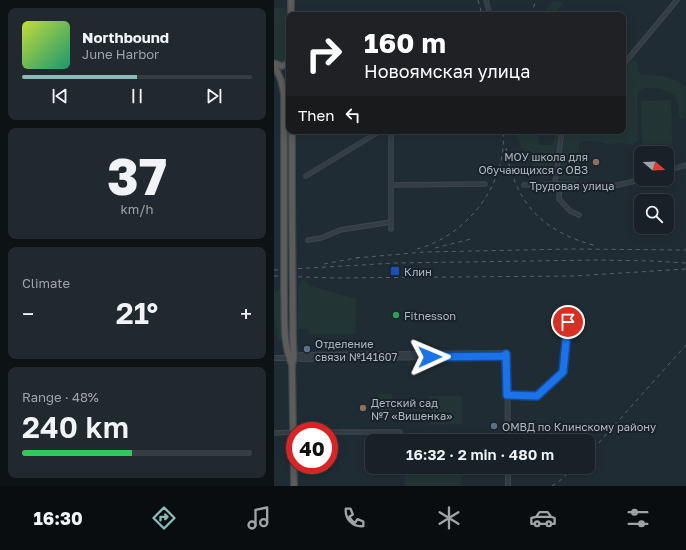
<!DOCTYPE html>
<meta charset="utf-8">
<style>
:root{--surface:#182127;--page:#21292f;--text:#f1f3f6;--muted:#9fa3a7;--line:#363e44;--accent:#8bbbb9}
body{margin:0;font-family:"Golos Text",sans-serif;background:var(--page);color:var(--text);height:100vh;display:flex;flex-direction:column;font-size:15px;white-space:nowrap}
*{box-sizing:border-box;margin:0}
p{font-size:13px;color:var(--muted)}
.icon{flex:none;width:22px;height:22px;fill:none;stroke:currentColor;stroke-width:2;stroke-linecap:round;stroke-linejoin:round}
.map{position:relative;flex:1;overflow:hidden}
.panel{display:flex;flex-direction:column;gap:8px;padding:8px;background:#0d1215;width:274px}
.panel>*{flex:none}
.top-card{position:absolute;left:12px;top:12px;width:340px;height:122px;border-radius:8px;box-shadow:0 2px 10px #0003,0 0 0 1px var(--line);background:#202124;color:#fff;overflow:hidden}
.needle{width:26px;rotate:109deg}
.tools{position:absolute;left:360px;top:146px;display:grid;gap:8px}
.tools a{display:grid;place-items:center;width:40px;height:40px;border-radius:8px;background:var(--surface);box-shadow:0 2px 10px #0003,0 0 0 1px var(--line);font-size:20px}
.speed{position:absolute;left:12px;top:422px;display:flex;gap:8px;font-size:20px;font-weight:700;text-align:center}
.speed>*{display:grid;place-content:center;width:52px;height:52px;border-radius:50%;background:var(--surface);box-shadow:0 2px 10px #0003,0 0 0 1px var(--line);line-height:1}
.speed .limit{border:6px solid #d22;background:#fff;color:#111}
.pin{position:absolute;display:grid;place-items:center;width:34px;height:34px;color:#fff;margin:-17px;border:2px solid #fff;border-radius:50%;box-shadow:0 1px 4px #0007}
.me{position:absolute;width:44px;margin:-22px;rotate:89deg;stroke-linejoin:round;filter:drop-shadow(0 0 3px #0008)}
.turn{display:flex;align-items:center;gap:14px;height:84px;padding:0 12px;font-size:18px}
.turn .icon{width:52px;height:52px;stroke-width:2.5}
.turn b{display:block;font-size:28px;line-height:34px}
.then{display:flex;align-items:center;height:38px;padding:0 12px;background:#0003;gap:8px;font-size:15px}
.big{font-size:30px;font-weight:600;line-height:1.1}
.panel .card{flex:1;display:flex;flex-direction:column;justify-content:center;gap:6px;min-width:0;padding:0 14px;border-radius:8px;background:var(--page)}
.panel .dial{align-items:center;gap:0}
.dial b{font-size:52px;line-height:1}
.song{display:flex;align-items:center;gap:12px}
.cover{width:48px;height:48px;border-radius:6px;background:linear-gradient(135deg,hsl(70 70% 55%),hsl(160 70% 35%))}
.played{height:4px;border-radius:2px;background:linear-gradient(90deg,var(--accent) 50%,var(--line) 50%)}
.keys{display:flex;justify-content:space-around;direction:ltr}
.heat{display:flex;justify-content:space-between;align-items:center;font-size:22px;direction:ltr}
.charge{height:6px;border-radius:3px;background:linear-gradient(90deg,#34c759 48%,var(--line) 0)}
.trip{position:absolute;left:91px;top:434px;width:230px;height:40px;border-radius:8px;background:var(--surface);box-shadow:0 2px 10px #0003,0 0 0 1px var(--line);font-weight:600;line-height:40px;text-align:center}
.dock{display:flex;height:64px;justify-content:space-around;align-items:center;background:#0a0d10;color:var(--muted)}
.dock .icon{width:28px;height:28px}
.dock .active{color:var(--accent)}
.dock b{font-size:18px;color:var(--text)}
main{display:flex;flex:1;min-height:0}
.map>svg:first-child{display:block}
.green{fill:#223534}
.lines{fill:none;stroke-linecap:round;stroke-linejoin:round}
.minor-casing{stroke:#3d464e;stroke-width:5.5}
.tertiary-casing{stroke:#3d464e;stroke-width:6}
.trunk-casing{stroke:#3e484f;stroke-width:8}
.minor{stroke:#333d45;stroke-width:3.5}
.tertiary{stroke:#333d45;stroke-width:4}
.trunk{stroke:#5e5c5a;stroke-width:5.5}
.rail{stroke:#55626c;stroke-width:1;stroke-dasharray:4 4;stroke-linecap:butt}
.trunk-bridge-casing{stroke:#3e484f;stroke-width:8;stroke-linecap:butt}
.trunk-bridge{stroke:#5e5c5a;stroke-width:5.5}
.route-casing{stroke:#114b97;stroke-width:10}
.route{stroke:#1a73e8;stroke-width:7}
.education-dot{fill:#8d6e63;stroke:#192229;stroke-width:1.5}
.transit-dot{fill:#1a4fb4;stroke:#192229;stroke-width:1.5}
.leisure-dot{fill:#2e9e5b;stroke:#192229;stroke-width:1.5}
.service-dot{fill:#5c6f8a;stroke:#192229;stroke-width:1.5}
.labels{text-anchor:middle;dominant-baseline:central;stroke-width:4;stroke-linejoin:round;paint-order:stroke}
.poi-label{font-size:11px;fill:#adb8c2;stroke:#192229;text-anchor:start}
.street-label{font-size:11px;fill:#adb8c2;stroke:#192229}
</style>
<main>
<section class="panel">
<div class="card">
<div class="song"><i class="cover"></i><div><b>Northbound</b><p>June Harbor</p></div></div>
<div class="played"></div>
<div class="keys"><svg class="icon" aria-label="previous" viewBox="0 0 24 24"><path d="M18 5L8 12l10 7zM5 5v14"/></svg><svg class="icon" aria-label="pause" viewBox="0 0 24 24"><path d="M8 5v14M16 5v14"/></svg><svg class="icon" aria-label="next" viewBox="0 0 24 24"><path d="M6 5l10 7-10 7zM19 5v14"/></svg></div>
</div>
<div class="card dial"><b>37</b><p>km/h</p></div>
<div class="card"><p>Climate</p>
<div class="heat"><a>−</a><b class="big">21°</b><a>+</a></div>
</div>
<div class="card"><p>Range · 48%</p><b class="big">240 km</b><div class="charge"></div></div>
</section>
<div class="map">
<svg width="412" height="486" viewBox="0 0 412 486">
<rect width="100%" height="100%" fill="#202c34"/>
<!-- green -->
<path class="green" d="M279 2H287L289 5 278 15H269L274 7Z
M0 8H14V57L12 61 9 63 3 61 0 53Z
M358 60H361C365 64 362 70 367 75 383 75 401 76 412 88L411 119H406C404 114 405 109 404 103 400 88 382 88 369 88L364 92 363 97 364 139 363 142 357 145 349 143 334 144 321 141H308L305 145 306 170 304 180 299 182 286 179 285 177 291 131H349V108L352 102 349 89V70Z
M397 100 398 144 368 145 367 101Z
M239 131H263L265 145H278L282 131H286L278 171 273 178 266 175 262 172Z
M28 280 32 281 36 286 82 299 81 334H35V329H23L24 289Z
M0 288 2 289 3 292 5 289H8V338L5 342 4 341 0 315Z
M103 394H118L119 403H103Z
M155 396H188V424L155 425V441Z
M106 405H118V410L115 416H106Z
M130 467H187V486H131Z"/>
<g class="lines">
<!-- minor casing -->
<g class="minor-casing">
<path id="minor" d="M212 0 216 15
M349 65 403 0
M117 131V229
M393 171 412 165
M32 176 106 131
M281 184 288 131
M286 184 285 199 296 211 305 215
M118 185 211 184
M250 185 287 184 339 186 370 179
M34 240 47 238 66 230 117 222
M233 395 263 396 288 373 290 368 294 321
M55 432H126
M0 433 21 432"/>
</g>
<!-- tertiary casing -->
<g class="tertiary-casing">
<path id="tertiary" d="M0 358H20L28 359 229 356 232 354
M20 358 26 355 230 353 233 355 234 441
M234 467V486"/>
</g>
<!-- trunk casing -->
<g class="trunk-casing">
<path id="trunk" d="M17 0V15
M0 63 8 66 15 63
M0 64 7 80 10 94V196
M18 131V197
M10 292C11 316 8 342 18 365
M19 340 20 358 18 365 20 486"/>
</g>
<!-- minor -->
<use href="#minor" class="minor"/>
<!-- tertiary -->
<use href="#tertiary" class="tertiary"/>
<!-- trunk -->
<use href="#trunk" class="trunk"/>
<!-- rail -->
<path class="rail" d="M204 0 208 15
M257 15 262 0
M232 148C240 203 270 233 323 246
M161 248 197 239
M143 249C193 236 234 183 229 131
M82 258 150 252 297 249 412 250
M50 264 87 257
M0 270 121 263 324 260 380 261 412 263
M0 276 61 278 300 276 412 269
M314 455 412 345
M278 486 288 479 300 467"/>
<!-- trunk-bridge casing -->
<g class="trunk-bridge-casing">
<path id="trunk-bridge" d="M10 196V292
M18 197 19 340"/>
</g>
<!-- trunk-bridge -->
<use href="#trunk-bridge" class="trunk-bridge"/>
</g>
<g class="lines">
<!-- route casing -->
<g class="route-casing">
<path id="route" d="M156 357 229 356 232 354 233 395 263 396 289 372 294 322"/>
</g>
<!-- route -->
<use href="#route" class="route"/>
</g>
<!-- markers -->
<g class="education-dot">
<circle cx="322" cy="162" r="4"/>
<circle cx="89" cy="408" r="4"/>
</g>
<rect class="transit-dot" x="116" y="266" width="10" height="10" rx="2"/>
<circle class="leisure-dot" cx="122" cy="315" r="4"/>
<g class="service-dot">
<circle cx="33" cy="349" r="4"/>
<circle cx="220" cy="426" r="4"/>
</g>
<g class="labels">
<!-- poi labels -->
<g class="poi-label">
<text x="314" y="156" text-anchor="end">МОУ школа для<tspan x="314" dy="13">Обучающихся с ОВЗ</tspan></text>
<text x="130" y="271">Клин</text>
<text x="130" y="315">Fitnesson</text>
<text x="41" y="343">Отделение<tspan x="41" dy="13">связи №141607</tspan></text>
<text x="97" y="402">Детский сад<tspan x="97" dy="13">№7 «Вишенка»</tspan></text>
<text x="228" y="426">ОМВД по Клинскому району</text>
</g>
<!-- street labels -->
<g class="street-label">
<text x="298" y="185">Трудовая улица</text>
</g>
</g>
</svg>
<div class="tools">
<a><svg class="needle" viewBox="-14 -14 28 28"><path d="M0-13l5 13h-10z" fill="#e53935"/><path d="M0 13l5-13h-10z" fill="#9fa3a7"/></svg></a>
<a><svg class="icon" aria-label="search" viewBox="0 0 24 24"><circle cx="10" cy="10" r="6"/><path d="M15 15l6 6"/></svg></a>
</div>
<div class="speed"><div class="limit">40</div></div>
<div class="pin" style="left:294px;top:322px;background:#d93025"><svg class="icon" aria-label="arrive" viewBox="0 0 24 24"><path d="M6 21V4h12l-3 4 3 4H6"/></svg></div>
<svg class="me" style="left:156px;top:357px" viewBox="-20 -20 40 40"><path d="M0-17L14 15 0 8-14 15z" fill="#1a73e8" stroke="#fff" stroke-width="4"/></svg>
<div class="trip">16:32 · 2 min · 480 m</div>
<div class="top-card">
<div class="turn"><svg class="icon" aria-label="right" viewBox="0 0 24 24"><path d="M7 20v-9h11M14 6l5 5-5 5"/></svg><div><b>160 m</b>Новоямская улица</div></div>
<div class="then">Then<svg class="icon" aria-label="left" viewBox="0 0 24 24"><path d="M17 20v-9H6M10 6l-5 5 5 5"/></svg></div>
</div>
</div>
</main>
<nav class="dock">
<b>16:30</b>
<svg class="icon active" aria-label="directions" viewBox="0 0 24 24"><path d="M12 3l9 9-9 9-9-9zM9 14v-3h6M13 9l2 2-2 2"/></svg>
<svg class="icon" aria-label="music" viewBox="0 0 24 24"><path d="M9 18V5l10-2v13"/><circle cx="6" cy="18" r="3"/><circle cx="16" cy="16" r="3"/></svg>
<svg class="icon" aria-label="phone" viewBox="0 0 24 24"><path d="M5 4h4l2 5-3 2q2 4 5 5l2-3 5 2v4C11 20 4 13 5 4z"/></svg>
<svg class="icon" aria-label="climate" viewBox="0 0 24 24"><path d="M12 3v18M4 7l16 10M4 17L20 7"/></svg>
<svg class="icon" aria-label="car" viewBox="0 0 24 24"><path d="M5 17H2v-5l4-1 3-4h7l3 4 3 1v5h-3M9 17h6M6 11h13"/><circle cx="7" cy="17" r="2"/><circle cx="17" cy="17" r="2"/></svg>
<svg class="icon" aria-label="filters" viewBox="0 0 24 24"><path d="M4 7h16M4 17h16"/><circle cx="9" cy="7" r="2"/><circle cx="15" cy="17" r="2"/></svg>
</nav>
